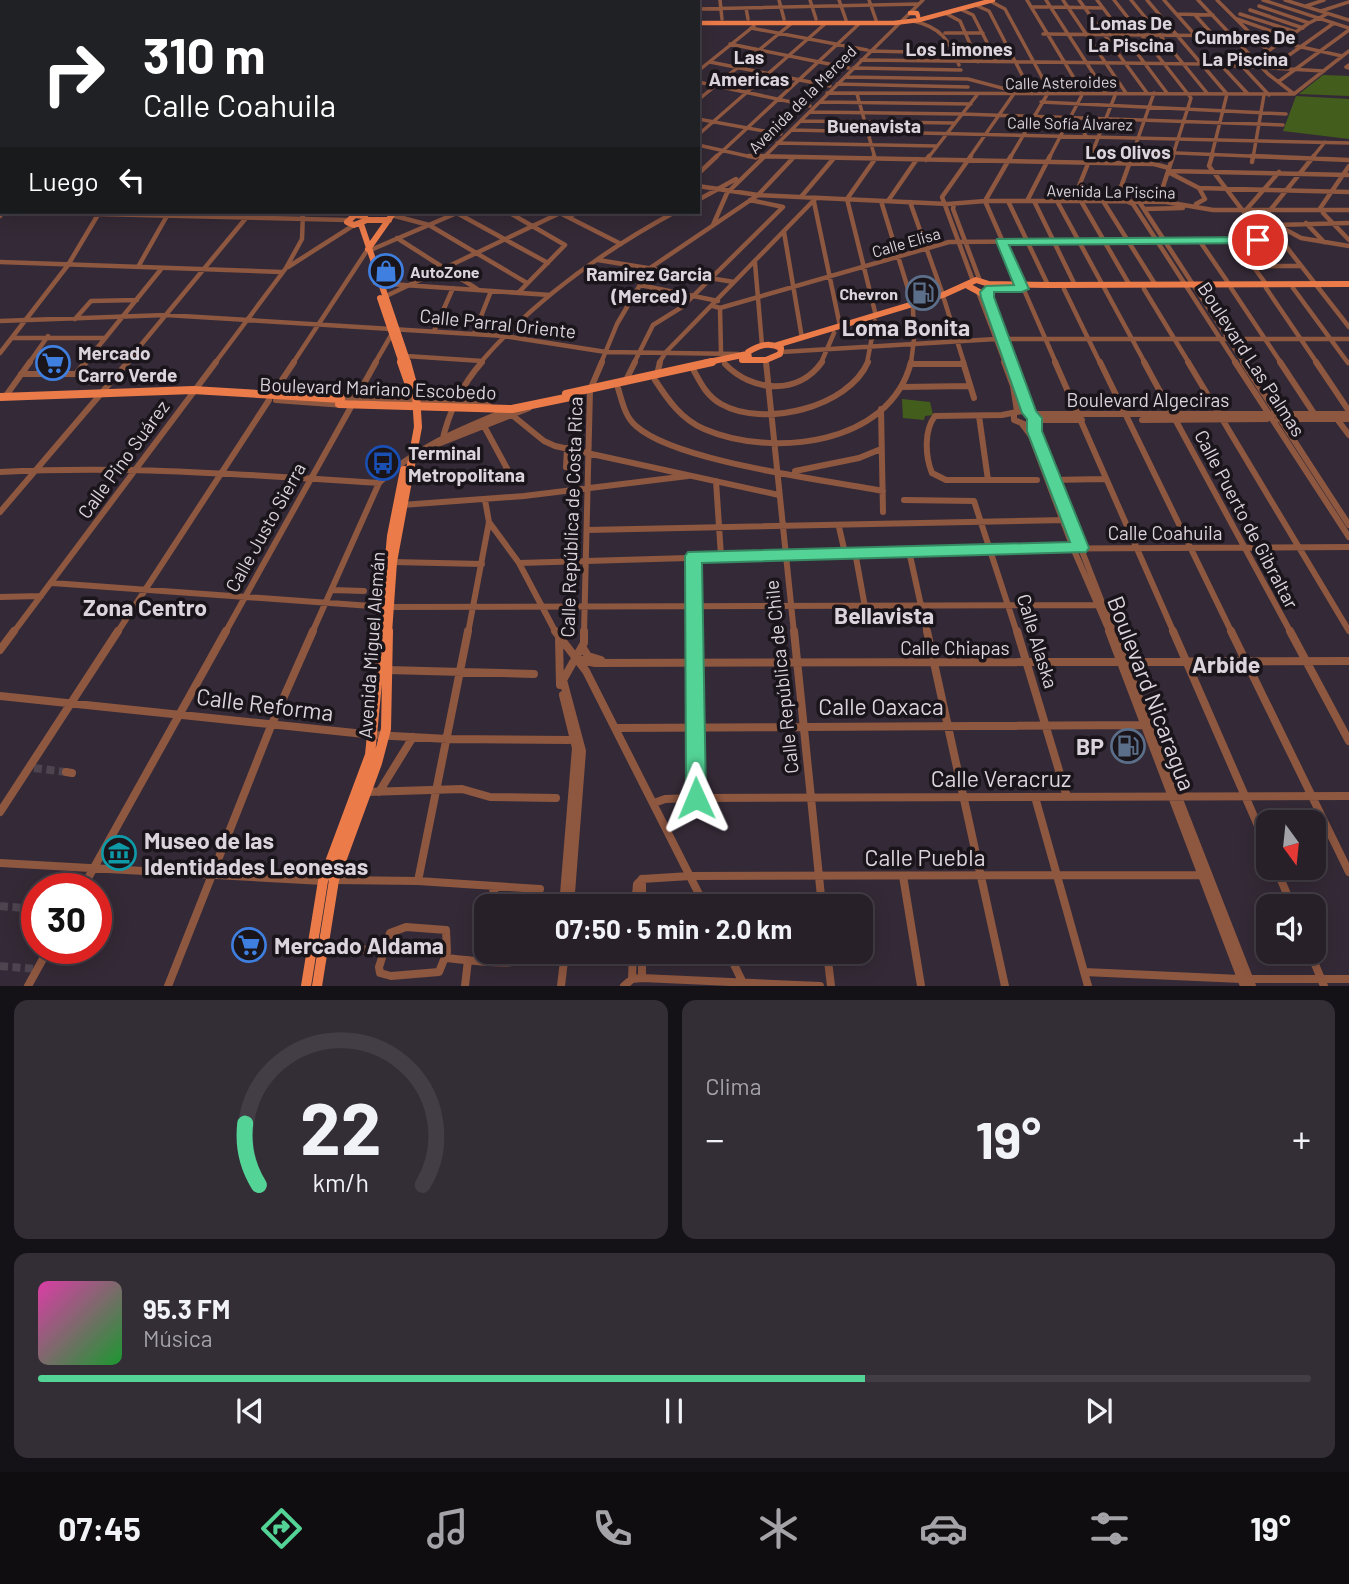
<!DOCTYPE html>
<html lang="es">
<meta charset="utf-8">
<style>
:root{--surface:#272029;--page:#332d35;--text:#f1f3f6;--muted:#a4a3a8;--line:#433e46;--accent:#53d396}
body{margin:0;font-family:Barlow,sans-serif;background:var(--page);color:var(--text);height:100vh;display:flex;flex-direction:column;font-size:26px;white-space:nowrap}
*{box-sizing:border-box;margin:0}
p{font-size:23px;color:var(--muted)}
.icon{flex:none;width:38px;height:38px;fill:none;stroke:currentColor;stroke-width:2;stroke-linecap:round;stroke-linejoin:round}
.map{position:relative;height:986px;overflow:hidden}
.details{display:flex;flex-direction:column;gap:14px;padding:14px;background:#151217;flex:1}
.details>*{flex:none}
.hud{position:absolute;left:0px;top:0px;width:700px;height:214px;box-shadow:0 4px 18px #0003,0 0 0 2px var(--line);background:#202124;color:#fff;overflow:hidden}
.needle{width:46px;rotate:165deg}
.buttons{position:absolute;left:1256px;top:810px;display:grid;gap:14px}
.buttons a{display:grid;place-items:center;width:70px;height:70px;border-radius:14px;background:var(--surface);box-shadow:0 4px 18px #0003,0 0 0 2px var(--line);font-size:35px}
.speed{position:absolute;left:21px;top:873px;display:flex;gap:14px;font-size:35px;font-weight:700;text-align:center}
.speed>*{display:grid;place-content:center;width:91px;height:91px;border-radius:50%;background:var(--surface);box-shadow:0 4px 18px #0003,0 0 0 2px var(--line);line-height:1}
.speed .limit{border:10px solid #d22;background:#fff;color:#111}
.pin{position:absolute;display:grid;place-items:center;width:60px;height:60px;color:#fff;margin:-30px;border:4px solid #fff;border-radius:50%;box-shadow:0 2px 7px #0007}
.me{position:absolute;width:77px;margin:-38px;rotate:359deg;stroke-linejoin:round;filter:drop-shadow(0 0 5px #0008)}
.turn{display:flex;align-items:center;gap:24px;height:147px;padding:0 28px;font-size:32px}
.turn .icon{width:91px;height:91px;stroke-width:2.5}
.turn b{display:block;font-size:49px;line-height:60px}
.then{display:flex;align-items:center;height:66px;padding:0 28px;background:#0003;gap:14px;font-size:26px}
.big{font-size:52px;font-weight:700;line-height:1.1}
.details .tile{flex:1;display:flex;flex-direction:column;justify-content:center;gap:10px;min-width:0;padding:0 24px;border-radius:14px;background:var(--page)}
.details .dial{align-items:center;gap:0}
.dial svg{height:182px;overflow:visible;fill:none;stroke:var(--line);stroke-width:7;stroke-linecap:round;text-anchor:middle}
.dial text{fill:var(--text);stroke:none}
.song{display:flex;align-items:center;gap:21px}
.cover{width:84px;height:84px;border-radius:10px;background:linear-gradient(135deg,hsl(320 70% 55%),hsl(130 70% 35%))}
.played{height:7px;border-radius:4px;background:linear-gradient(90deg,var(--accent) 65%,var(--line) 65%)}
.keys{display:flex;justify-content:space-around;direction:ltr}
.heat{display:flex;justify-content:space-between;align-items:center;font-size:38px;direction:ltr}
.details .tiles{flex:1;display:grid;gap:14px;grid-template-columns:1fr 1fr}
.tile:last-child{grid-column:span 2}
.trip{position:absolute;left:474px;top:894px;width:399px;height:70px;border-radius:14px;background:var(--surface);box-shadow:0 4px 18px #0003,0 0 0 2px var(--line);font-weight:700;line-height:70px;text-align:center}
.tabs{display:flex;height:112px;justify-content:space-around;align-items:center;background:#100d10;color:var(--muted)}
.tabs .icon{width:49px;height:49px}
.tabs .current{color:var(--accent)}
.tabs b{font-size:32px;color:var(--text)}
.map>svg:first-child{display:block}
.green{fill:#435d1c}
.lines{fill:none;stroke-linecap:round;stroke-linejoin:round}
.minor-tunnel{stroke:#4d4450;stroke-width:8;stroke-dasharray:8 4.5;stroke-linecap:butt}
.minor-far3{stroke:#8e5740;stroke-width:3.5}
.minor-far2{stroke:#8e5740;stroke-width:4.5}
.minor-far1{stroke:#8e5740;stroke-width:6}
.minor{stroke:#8e5740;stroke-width:8}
.major-far3{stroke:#ec7b4a;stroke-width:4.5}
.major-far2{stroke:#ec7b4a;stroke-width:6}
.major-far1{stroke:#ec7b4a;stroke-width:8}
.major{stroke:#ec7b4a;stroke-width:10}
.major-bridge{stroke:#ec7b4a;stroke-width:8}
.route{fill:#53d396;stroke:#368962;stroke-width:2}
.labels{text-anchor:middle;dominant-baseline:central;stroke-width:7;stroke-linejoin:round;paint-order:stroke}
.far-street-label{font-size:16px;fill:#dbd4dc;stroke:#19151a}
.far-poi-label{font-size:16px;font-weight:bold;fill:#dbd4dc;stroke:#19151a;text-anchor:start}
.far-quarter-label{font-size:19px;font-weight:bold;fill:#dbd4dc;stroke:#19151a}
.street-label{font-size:19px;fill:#dbd4dc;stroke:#19151a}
.poi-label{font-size:19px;font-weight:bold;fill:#dbd4dc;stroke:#19151a;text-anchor:start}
.quarter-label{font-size:23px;font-weight:bold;fill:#dbd4dc;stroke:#19151a}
.near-street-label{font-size:23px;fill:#dbd4dc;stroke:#19151a}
.near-poi-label{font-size:23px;font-weight:bold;fill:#dbd4dc;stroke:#19151a;text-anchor:start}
</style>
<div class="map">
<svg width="1349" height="986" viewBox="0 0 1349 986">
<rect width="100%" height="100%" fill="#342a37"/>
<!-- green -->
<path class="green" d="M1323 75 1349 76V96L1299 94Z
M1296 96 1349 99V139L1283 131Z
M902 399 930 402 933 415 925 416 924 420 903 418Z"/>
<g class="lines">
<!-- minor-tunnel -->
<path class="minor-tunnel" d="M34 768 66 772
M0 906 37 909
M0 966 37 969"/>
<!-- minor-far3 -->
<path class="minor-far3" d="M720 0 722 19
M779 0 784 19
M810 0 816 19
M839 0 846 20
M869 0 876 20
M1027 0 1083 93 1049 158
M1046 0 1106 93
M1063 0 1126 93
M1079 0 1147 93
M1097 0 1167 93
M1114 0 1191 98 1172 158
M1131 0 1207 93
M1147 0 1227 94 1211 158
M1164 0 1195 35
M1198 0 1268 74 1294 94
M1217 0 1268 51
M1263 0 1349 28
M1285 0 1349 20
M990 1 1005 9 1050 92
M70 2 72 0
M165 2 167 0
M387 2 389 0
M975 5 989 11 1032 94
M1259 6 1309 23
M1306 6 1324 0
M1032 7H1048
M1051 7 1103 8
M746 8 748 19
M698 9 918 4
M960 9 973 15 997 62
M1250 10 1303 28
M1321 11 1349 2
M945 13 960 21 978 62
M1177 14 1213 15
M1240 14 1296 32
M1195 15 1213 35
M1237 19 1288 37
M913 21C941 27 949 40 959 65
M751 28 867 50
M945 33H983
M1043 34 1252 36 1342 56
M730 44 849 68
M870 51 953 53
M861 60 1202 64 1324 71
M1255 60 1309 23 1327 14
M710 62 830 86
M1221 65 1248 94
M1349 65 1346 67 1349 68
M1242 66 1269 95
M853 68 961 70
M1271 68 1334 23
M698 71 754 26
M845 77 968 79 1021 93
M698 82 810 106
M1278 82 1349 30
M837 84 968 87
M827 93 1294 94
M857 94 875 158
M1294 94 1349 51
M698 100 792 23
M820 102 971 104
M1041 102 1286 114
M810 112 963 114 1283 125
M1074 118 1086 136
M698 119 781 134
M801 121 955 123
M791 130 1349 143
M698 135 826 23
M777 143 936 146
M698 145 756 158
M1153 152 1294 158
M715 158 860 23
M763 158 923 0
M928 158 977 95
M969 158 1013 95
M1010 158 1048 93
M1090 158 1116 93
M1131 158 1154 93
M1253 158 1264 95
M1312 158 1325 142"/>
<!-- minor-far2 -->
<path class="minor-far2" d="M748 156 1154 164 1169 168
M874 156 875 159 847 199 876 316
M971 156 942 197 973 281
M1212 156 1209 166 1246 215 1281 240 1349 327
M1251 156 1349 160
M926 160 929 156
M1252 162 1253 156
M1168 171 1349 175
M1168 172 1199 188 1205 199 1196 204
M698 174 717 156
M698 186 758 195 948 204 985 201H1103L1166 202 1213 210H1349
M1199 188 1349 192
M801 197 834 158
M698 200 736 179
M881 201 913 305
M888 201 917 159
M985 201 1056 363
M985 201 1011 156
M1008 201 1048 285
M1027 201 1050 156
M1034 201 1075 285
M1057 201 1145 363
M1073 201 1091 156
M1081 201 1129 284
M1103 201 1155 284
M1116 201 1132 156
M1142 201 1140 203 1244 363
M814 202 840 326
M910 202 943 295
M1128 202 1133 204 1236 363
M1158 202 1173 156
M954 204 953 209 980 281
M1144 209 1183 208
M1271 209 1314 156
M1246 210 1279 172
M1319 210 1349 166
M13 212 347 220
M455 212 548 263
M508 212 565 245 518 293
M558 212 621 244
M611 212H624
M1323 213 1349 240
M0 216 3 212
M395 216 429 225 527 283
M568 217 578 212
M1306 223 1324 242
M1349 223 1277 225 1301 238 1349 246
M713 225 727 193 765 156
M784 232 802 338
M397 238 477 289
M1199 240 1229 284
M1234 240 1266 284
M598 260 734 282
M0 262 281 272
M755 263 762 345
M1252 266H1300
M138 267 168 214
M288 267 354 225
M375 283 550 295
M640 285 718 301
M1231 288 1281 363
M1266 288 1317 363
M1293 288 1348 363
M1064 289 1100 363
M1144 289 1189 363
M978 292 1005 363
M987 292 1012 363
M382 298 560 213
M944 299 964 363
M713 306 720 308 949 242 1281 240
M720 308 721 353
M75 319 91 301 137 300
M0 321 166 315 504 336 606 352 738 354
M434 331 453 288
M474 334 491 291
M13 338H105
M1003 339H1349
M781 352 996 339
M0 353 68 265 99 213
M406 356 482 361
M766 360V363
M29 363 48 336
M85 363 162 268
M126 363 251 212
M215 363 286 268 302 239 303 212
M293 363 366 252 459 212
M375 363 393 332
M480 363C534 300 603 251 675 212
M601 363 617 324 650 268 758 195 793 158
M634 363 653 325 682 307 783 207 750 200
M659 363 666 352 816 198
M821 363 834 333
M867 363 875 321
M911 363 914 339 913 309"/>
<!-- minor-far1 -->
<path class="minor-far1" d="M766 362 794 633
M963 362 974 398
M1004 362 1013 386 1017 411
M1011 362 1029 413
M1055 362 1174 633
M1100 362 1232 633
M1144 362 1291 633
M1188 362 1349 631
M1235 362 1349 537
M1243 362 1349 525
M1280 362 1315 415
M1316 362 1349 411
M725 364C752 392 798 396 822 362
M911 364H963
M694 371C701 384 707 396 721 404 763 428 848 408 868 362
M21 374H114
M76 374 86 362
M657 375 660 362
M655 380C668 400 681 419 704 429 771 458 890 446 911 362
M625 382 635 362
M901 387 970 386
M618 388C622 401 625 417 636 426 676 462 826 480 883 491
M272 395 294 362
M5 397 30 362
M337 397 482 402 492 408
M276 400 344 405
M881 409 883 512
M1014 413V420L1024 424
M1031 414H1349
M512 415 544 441 555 446 779 495
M1033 415 1022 411 1002 415 935 416C924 430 925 456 932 473L946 480H1037
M979 416 988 480
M1278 419H1349
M1337 419 1349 435
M1035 420H1082
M1142 420 1267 419
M1032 423 1114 633
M1022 424 1031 436 1073 548 1110 633
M484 426 510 474
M442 442C449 411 461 386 482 362
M438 444 529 408
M566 467 567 448
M795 471 859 458 881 449
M0 472C126 465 253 475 379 483
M1051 480 1105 479
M716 481 721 556
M904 500 974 501 1017 633
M402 505 524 496 688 476
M0 512 128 362
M489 522 519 563 556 633
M839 527 845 553
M587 530 1065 520
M909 551 927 633
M855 552 865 607
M694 557 695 633
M393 562 482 564
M519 563 991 549 1349 547
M52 583 385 607 1103 605
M332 590 364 591
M0 597 41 596
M13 633 216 362
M117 633 269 400
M225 633 376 362
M312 633 379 483C415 447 462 429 508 410
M468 633 489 522 485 500
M584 633 590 390 602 362"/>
<!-- minor -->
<path class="minor" d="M555 631 586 671 705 906
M695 631 696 798
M794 631 822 906
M927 631 1005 986
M1017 631 1067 797
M1109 631 1244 986
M1113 631 1252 986
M1173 631 1269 851
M1231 631 1349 872
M1290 631 1349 741
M559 638 560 685
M583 648 588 656 601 660
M0 650 14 631
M577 659 595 663 1349 661
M387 670 534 674
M563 695 576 748 563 906
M0 696 374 735 448 739 569 740
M617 728 1144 725
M66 772 72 773
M367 792 462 789 490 797 556 798
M379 792 413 737
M1035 797 1088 986
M654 803 665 799 696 798 1349 796
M0 812 118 631
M0 863 323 881
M1276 868 1292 906
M903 876 921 986
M642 879 690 876 1203 875
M642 879V906
M334 880 418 881 540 889
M418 881 468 631
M492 887 500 906
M82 889 226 631
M570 906 582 751 563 680 584 643V631
M635 906 637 884 642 879
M406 927 446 930 447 952 439 972 391 976 380 973 379 967 390 933Z
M323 951 385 949
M642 952V978
M728 952 743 983
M827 952 831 986
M1310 952 1324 986
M445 958C478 961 520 969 550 952
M1084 972 1241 979H1349
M632 979 633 952
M28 986 49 948
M168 986 271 726 313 631
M465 986 468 960
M561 986 565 952
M624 986 632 979 642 978 820 986"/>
<!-- major-far3 -->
<path class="major-far3" d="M910 13H917L918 16
M698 23H894L919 20 993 0"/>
<!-- major-far2 -->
<path class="major-far2" d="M355 215 364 216 367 220 354 225 347 222Z
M367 220H389
M361 224 408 363
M368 249 394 212
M968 286 981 293 991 288
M380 298 402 363
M777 345 943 295 976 280 989 284 1048 285 1349 284
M749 358 748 352C759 345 769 342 781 348
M742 360H766L780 354 781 349
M704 363 747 354"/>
<!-- major-far1 -->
<path class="major-far1" d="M401 362 408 382
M566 394 712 362
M0 397 193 390 341 399
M382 633 391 536 404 470
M388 633 393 562 418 427 416 395 407 362"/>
<!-- major -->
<path class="major" d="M306 986 323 881 370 755 382 631
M317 986 334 880 377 763 386 729 388 631"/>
<!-- major-bridge -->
<path class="major-bridge" d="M339 404 512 409 575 396"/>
</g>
<!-- route -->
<path class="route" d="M1258 237 1264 240 1262 243 1009 245 1029 289 1022 292H994V297L1036 411 1042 418V431L1089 548 1086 552 702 563 706 798 703 804 696 807 689 804 686 798 685 556 688 552 1070 542 1027 431V419L1022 413 981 297 980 292 986 286 1014 285 996 241 997 239Z"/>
<!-- icons -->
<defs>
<g id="shop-ring" transform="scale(1.75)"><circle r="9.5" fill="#19151a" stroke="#3f7fe0" stroke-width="1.5"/><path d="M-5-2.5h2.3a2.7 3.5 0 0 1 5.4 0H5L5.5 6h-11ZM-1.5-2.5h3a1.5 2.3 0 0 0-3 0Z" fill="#3f7fe0"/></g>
<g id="fuel-ring" transform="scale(1.75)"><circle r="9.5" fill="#19151a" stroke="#5c6f8a" stroke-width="1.5"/><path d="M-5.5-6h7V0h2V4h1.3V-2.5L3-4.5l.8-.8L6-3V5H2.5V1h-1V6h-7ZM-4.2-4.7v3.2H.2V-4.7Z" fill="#5c6f8a"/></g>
<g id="supermarket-ring" transform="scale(1.75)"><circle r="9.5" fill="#19151a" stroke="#3f7fe0" stroke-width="1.5"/><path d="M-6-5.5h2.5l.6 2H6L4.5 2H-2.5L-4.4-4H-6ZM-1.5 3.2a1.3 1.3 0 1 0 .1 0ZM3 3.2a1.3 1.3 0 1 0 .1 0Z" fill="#3f7fe0"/></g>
<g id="bus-ring" transform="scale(1.75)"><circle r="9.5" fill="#19151a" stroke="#1a4fb4" stroke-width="1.5"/><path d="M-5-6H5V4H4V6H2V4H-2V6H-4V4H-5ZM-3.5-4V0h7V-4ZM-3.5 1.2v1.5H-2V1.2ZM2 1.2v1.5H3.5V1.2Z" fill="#1a4fb4"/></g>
<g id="museum-ring" transform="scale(1.75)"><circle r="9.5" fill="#19151a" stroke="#0f9aa8" stroke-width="1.5"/><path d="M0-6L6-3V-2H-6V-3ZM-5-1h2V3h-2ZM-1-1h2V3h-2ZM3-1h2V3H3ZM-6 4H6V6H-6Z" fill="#0f9aa8"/></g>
</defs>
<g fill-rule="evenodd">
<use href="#shop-ring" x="386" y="271"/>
<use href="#fuel-ring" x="923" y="293"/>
<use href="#supermarket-ring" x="53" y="363"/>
<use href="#bus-ring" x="383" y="463"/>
<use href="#fuel-ring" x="1128" y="746"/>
<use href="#museum-ring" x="119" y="853"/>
<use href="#supermarket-ring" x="249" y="945"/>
</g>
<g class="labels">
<!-- far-street labels -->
<g class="far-street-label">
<text transform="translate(1061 82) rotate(-1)">Calle Asteroides</text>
<text transform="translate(802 99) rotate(-45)">Avenida de la Merced</text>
<text transform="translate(1070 123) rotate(1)">Calle Sofía Álvarez</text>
<text transform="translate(1111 191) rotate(1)">Avenida La Piscina</text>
<text transform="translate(906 242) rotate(-16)">Calle Elisa</text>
</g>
<!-- far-poi labels -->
<g class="far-poi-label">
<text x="410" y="271">AutoZone</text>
<text x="898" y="293" text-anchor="end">Chevron</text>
</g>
<!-- far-quarter labels -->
<g class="far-quarter-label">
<text x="1131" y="22">Lomas De<tspan x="1131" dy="22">La Piscina</tspan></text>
<text x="1245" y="36">Cumbres De<tspan x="1245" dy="22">La Piscina</tspan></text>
<text x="959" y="48">Los Limones</text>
<text x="749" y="56">Las<tspan x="749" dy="22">Americas</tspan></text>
<text x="874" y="125">Buenavista</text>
<text x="1128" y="151">Los Olivos</text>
<text x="649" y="273">Ramirez Garcia<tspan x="649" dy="22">(Merced)</tspan></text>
</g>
<!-- street labels -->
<g class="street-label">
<text transform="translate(498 323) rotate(6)">Calle Parral Oriente</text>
<text transform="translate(1252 359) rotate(57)">Boulevard Las Palmas</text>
<text transform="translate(378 388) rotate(2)">Boulevard Mariano Escobedo</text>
<text x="1148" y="399">Boulevard Algeciras</text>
<text transform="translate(123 459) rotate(-54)">Calle Pino Suárez</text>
<text transform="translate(571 517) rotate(-88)">Calle República de Costa Rica</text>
<text transform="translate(1247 519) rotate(62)">Calle Puerto de Gibraltar</text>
<text transform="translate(265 527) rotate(-61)">Calle Justo Sierra</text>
<text x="1165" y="532">Calle Coahuila</text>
<text transform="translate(1038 641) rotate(73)">Calle Alaska</text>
<text transform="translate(371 645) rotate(-86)">Avenida Miguel Alemán</text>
<text x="955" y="647">Calle Chiapas</text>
<text transform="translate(781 677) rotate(-96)">Calle República de Chile</text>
</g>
<!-- poi labels -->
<g class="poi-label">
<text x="78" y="352">Mercado<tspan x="78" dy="22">Carro Verde</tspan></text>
<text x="408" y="452">Terminal<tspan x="408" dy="22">Metropolitana</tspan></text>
</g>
<!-- quarter labels -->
<g class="quarter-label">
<text x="906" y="327">Loma Bonita</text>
<text x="145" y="607">Zona Centro</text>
<text x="884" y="615">Bellavista</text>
<text x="1226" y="664">Arbide</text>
</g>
<!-- near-street labels -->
<g class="near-street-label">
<text transform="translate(1152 693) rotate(69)">Boulevard Nicaragua</text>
<text transform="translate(265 704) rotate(7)">Calle Reforma</text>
<text x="881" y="706">Calle Oaxaca</text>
<text x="1001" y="778">Calle Veracruz</text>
<text x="925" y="857">Calle Puebla</text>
</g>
<!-- near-poi labels -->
<g class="near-poi-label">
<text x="1104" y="746" text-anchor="end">BP</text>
<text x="144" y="840">Museo de las<tspan x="144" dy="26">Identidades Leonesas</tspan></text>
<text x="274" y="945">Mercado Aldama</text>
</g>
</g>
</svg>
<div class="buttons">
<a><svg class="needle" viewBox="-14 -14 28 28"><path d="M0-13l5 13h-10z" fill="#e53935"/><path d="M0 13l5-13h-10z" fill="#a4a3a8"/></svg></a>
<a><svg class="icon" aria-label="sound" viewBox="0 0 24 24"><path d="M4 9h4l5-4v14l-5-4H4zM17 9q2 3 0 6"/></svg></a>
</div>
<div class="speed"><div class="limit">30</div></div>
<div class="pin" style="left:1258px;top:240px;background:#d93025"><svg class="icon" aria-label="arrive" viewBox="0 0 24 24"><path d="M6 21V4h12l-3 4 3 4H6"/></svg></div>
<svg class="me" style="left:696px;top:798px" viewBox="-20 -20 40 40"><path d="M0-17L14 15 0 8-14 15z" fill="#53d396" stroke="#fff" stroke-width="4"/></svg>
<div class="trip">07:50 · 5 min · 2.0 km</div>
<div class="hud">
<div class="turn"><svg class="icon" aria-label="right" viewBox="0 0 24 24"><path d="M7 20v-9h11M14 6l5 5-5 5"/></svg><div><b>310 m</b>Calle Coahuila</div></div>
<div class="then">Luego<svg class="icon" aria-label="left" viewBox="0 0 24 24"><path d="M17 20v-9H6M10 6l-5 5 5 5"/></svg></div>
</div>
</div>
<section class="details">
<div class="tiles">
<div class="tile dial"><svg viewBox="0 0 100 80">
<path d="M14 69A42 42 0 1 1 86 69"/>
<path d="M14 69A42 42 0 0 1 8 42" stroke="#53d396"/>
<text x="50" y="56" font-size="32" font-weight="700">22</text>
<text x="50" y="72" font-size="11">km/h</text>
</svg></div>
<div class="tile"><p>Clima</p>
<div class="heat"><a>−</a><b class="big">19°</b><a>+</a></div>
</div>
<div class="tile">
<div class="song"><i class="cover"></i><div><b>95.3 FM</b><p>Música</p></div></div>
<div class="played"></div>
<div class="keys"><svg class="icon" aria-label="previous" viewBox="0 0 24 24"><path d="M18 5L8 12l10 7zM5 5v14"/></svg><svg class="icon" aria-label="pause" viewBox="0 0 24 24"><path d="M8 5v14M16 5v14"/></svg><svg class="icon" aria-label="next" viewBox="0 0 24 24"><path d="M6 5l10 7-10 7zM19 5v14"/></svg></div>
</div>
</div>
</section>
<nav class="tabs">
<b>07:45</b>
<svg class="icon current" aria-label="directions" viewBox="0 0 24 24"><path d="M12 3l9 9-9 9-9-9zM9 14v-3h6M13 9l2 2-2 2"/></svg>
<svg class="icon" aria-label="music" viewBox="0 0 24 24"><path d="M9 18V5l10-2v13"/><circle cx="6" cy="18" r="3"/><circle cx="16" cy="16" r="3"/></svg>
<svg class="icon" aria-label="phone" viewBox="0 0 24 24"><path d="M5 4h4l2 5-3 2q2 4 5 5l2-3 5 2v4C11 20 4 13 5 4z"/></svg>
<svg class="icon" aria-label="climate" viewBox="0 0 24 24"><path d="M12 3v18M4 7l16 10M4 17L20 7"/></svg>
<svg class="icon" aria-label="car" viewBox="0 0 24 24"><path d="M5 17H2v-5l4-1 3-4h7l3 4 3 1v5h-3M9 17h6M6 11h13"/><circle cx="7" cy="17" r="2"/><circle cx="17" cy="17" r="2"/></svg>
<svg class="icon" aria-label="filters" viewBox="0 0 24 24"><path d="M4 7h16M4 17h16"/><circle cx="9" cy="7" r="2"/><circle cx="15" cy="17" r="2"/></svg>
<b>19°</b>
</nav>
